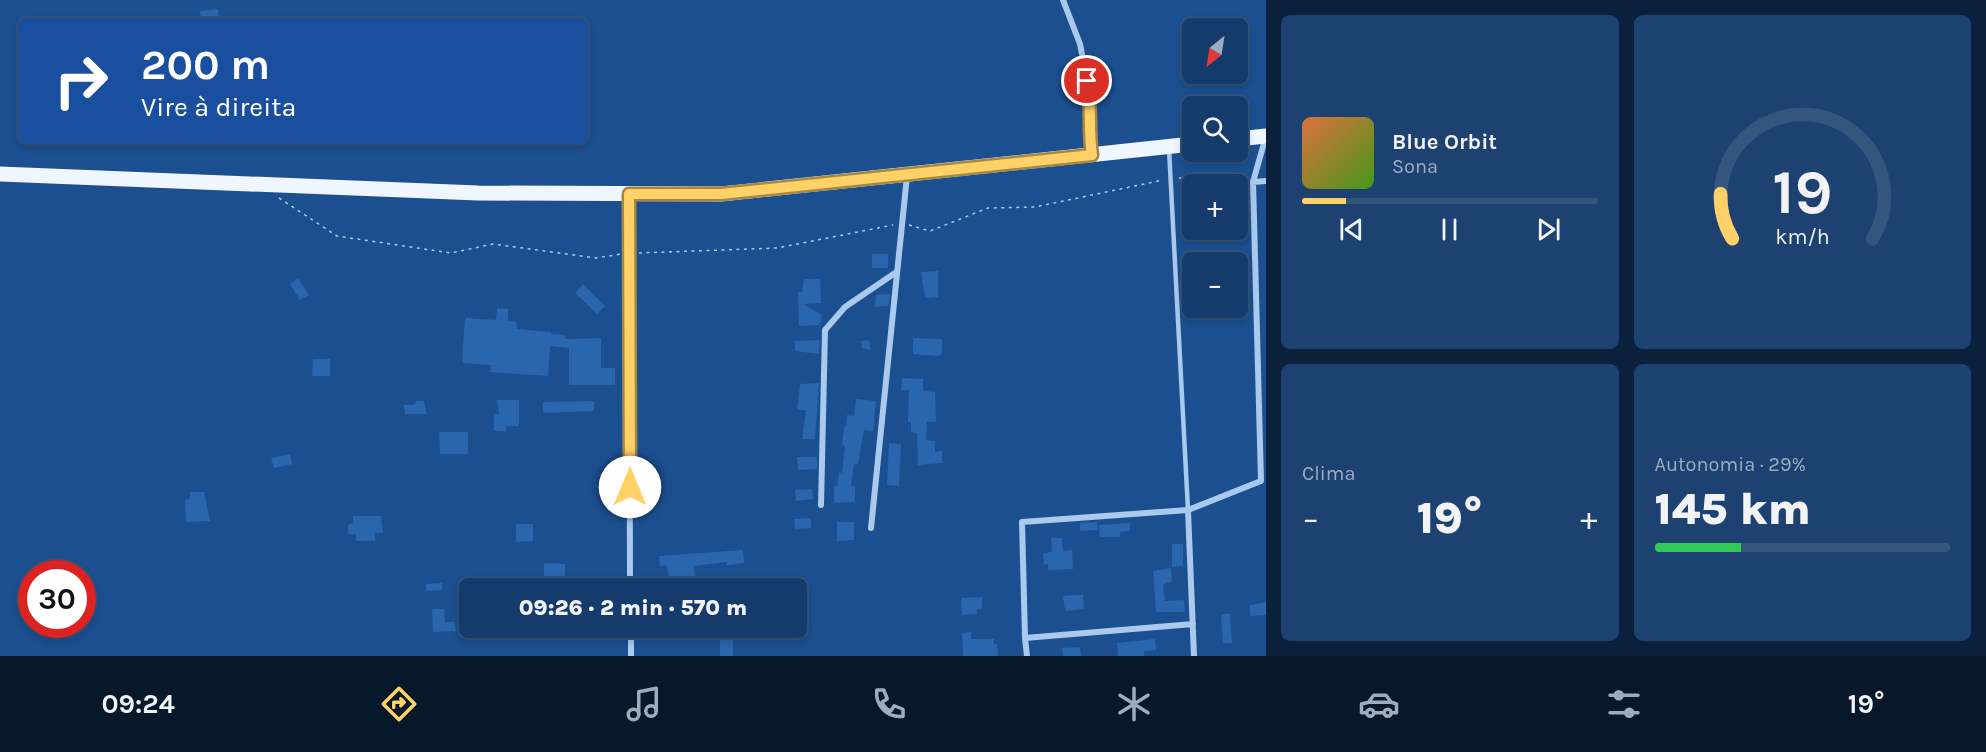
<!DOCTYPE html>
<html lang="pt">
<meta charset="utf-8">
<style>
:root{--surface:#143b6b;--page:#1d4271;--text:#f1f3f6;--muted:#9dadc1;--line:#33557e;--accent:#ffd166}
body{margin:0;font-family:Karla,sans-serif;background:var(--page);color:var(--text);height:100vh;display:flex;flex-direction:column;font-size:22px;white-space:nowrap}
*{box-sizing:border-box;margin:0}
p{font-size:20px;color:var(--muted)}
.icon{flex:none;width:33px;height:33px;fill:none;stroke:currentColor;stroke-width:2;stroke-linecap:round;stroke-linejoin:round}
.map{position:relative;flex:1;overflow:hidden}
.sheet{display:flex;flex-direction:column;gap:15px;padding:15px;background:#0b203b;width:720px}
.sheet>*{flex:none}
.top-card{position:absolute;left:18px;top:18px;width:570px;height:126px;border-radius:9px;box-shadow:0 3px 9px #0003,0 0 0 2px var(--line);background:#1a4fa0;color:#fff;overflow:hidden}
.needle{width:39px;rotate:210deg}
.buttons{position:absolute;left:1182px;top:18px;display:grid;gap:12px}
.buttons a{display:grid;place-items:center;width:66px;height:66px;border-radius:9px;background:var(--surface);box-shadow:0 3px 9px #0003,0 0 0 2px var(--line);font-size:30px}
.speed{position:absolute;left:18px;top:560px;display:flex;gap:12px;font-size:30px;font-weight:700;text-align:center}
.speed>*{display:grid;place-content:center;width:78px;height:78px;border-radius:50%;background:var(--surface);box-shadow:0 3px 9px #0003,0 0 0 2px var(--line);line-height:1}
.speed .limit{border:9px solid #d22;background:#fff;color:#111}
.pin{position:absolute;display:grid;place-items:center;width:51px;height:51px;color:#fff;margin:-26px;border:3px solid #fff;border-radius:50%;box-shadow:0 2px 6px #0007}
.me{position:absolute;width:66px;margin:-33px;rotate:0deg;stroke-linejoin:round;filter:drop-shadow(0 0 4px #0008)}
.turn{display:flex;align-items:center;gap:21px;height:126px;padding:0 24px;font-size:27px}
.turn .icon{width:78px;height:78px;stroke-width:2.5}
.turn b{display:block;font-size:42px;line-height:51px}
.big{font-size:45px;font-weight:800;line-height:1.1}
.sheet .card{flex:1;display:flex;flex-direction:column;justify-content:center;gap:9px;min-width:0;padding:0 21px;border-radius:9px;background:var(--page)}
.sheet .dial{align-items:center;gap:0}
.dial svg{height:156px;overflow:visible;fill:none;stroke:var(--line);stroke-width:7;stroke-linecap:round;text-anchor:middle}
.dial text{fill:var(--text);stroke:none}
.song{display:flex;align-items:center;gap:18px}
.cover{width:72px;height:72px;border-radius:9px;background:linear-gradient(135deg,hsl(20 70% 55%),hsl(100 70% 35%))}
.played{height:6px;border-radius:3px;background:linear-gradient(90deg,var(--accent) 15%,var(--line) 15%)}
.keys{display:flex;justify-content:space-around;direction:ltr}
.heat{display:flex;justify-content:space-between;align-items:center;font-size:33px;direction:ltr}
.charge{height:9px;border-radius:4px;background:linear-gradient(90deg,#34c759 29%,var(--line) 0)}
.sheet .tiles{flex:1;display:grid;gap:15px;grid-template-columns:repeat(2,1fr)}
.trip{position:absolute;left:459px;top:578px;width:348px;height:60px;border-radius:9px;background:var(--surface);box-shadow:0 3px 9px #0003,0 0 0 2px var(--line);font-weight:800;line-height:60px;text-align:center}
.menu{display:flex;height:96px;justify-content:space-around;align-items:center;background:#08182b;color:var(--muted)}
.menu .icon{width:42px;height:42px}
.menu .selected{color:var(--accent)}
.menu b{font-size:27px;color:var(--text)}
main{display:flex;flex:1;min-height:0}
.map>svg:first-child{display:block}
.building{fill:#2a66ad}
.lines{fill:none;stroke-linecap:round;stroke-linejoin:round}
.path{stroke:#a9c9ee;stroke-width:1.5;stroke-dasharray:3 4.5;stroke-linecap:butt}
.service{stroke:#a9c9ee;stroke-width:4.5}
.minor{stroke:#a9c9ee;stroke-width:6}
.primary{stroke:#f0f6ff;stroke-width:15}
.route-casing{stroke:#a68842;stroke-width:15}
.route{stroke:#ffd166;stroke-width:10}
</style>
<main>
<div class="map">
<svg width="1266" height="656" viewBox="0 0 1266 656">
<rect width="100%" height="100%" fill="#1b4f8f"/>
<!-- building -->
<path class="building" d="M218 9 219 18 201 20 200 11Z
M872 254H888V268H872Z
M938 271V297L925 298 921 272Z
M298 278 309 295 300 300 290 284Z
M804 279H820L821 303 803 304 822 315 820 325 799 326 798 292H802Z
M583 284 605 306 597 314 575 293Z
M890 294 888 306 875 307 876 295Z
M497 308 508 309V321L516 322 517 329 551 332V334L565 335V339L601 338V368H615V385H569V348L550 346 548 376 490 372 491 365 462 363 465 318 496 320Z
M913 338 942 339V354L938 356 913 354Z
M820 340 819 354 795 351V341Z
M869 340 871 350 862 348 861 341Z
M313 359H330V376H312Z
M902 378 923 379V391L935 392 936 422H927L926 440 935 441V452L942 451V463L918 465 917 433 911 432V422H908L909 390H901Z
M819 383 815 439H802L806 410H797L800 384Z
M856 399 876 401 873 431 864 430 858 464H854L851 486H855V502L834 503V486H837L839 472 842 473 845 446 842 445 844 427H846L847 415 854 416Z
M497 400H519V426H506V431H494V414H499Z
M416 401H424L427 414H405L404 405H415Z
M594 401V411L543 413V402Z
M439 432H468V454H440Z
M889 443 901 444 899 486 887 485Z
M290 454 292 464 274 468 271 458Z
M797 457H817V469L798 470Z
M812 489 813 499 796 501 795 490Z
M190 492H204L210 521 186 522 185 500 190 499Z
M353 516H381L383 533H375V541H356V534H348V525L353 523Z
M811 518V528L795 529 794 519Z
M837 522H854V540L837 541Z
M1097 522 1098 530 1080 531V523Z
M1130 523V531L1120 532V537H1100L1099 525Z
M516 524H533V541L516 542Z
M1051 538H1062L1063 551 1072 550 1073 569 1048 570V564L1044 565 1043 553 1052 552Z
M1172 544H1183V566L1172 567Z
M743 550 744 563 727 565V562L694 566 695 579 669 581 667 565 660 566 659 556Z
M544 563 565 564V582H544Z
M1171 568 1172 581 1163 585 1165 601 1184 600 1185 612H1156L1153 571Z
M729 578 732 588H723L720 582Z
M442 583V590L426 591V584Z
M1076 595H1083L1084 609 1065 611 1063 596Z
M982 597V609H977V614L962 615 961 598Z
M1266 602V615L1250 616V605Z
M432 609H444L445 622H455L456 631 433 632Z
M1221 614H1230L1232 643H1223Z
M971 632V639H994V644H997L998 656H963L962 633Z
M720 637H733V656H720Z
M1155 639 1156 650 1144 651V656H1118L1117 643Z
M1080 647 1081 656H1063L1062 648Z"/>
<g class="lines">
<!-- path -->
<path class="path" d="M1179 178 1246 182
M279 198 337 236 451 253 493 244 596 258 622 254
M909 225 930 231 988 208 1035 207 1163 180
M639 253 777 248 893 225"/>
<!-- service -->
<path class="service" d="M1169 149 1188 510"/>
<!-- minor -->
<path class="minor" d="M1063 0 1080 44 1091 100 1088 124 1091 154
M1253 182 1266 181
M629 196 630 588
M821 505 825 330 845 307 895 273
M1188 510 1022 522 1025 638 1193 624
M871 528 907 176
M631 627V656
M1025 638 1027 656
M1194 656 1188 510 1261 481 1253 182 1266 136"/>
<!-- primary -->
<path class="primary" d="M1238 139 1266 136
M0 174 478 193 721 194 1192 144"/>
</g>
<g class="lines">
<!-- route casing -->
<g class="route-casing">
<path id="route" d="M630 487 629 194H721L1092 155C1088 130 1092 106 1087 81"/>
</g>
<!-- route -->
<use href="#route" class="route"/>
</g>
</svg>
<div class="buttons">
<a><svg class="needle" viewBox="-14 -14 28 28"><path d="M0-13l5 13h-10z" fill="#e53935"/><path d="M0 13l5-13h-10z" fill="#9dadc1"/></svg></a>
<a><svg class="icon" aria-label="search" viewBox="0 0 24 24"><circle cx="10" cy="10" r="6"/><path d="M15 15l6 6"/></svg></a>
<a>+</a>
<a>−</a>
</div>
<div class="speed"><div class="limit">30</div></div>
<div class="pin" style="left:1087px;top:81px;background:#d93025"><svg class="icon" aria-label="arrive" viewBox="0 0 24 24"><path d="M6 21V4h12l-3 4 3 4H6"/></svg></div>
<svg class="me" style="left:630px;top:487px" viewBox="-20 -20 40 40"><circle r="19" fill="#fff"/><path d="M0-13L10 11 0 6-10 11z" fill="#ffd166"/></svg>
<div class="trip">09:26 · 2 min · 570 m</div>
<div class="top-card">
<div class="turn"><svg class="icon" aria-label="right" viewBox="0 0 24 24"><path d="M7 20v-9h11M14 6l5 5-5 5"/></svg><div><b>200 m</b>Vire à direita</div></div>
</div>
</div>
<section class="sheet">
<div class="tiles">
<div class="card">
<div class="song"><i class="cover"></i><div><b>Blue Orbit</b><p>Sona</p></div></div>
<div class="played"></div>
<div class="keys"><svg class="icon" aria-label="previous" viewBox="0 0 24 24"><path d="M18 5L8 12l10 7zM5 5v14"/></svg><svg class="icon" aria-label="pause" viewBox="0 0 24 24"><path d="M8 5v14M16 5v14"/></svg><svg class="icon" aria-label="next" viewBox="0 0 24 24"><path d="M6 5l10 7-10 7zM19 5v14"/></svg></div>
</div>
<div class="card dial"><svg viewBox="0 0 100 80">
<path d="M14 69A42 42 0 1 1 86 69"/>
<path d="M14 69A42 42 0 0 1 8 46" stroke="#ffd166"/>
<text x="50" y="56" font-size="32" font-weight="700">19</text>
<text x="50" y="72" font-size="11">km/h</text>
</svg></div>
<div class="card"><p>Clima</p>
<div class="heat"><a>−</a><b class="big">19°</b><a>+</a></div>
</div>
<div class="card"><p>Autonomia · 29%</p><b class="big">145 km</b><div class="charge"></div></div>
</div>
</section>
</main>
<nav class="menu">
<b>09:24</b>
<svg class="icon selected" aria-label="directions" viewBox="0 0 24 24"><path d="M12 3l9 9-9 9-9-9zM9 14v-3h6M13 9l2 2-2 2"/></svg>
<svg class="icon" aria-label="music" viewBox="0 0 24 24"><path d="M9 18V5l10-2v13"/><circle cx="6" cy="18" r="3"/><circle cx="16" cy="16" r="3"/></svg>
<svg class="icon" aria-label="phone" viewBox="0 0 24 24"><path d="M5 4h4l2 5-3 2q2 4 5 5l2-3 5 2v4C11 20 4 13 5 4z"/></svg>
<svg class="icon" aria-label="climate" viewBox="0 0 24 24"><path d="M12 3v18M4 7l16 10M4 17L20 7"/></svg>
<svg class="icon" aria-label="car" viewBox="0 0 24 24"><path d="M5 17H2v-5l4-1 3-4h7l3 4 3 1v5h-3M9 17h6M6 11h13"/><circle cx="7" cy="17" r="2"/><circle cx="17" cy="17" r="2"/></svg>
<svg class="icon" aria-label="filters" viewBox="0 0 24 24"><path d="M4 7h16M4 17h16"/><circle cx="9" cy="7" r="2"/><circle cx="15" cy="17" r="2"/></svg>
<b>19°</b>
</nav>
